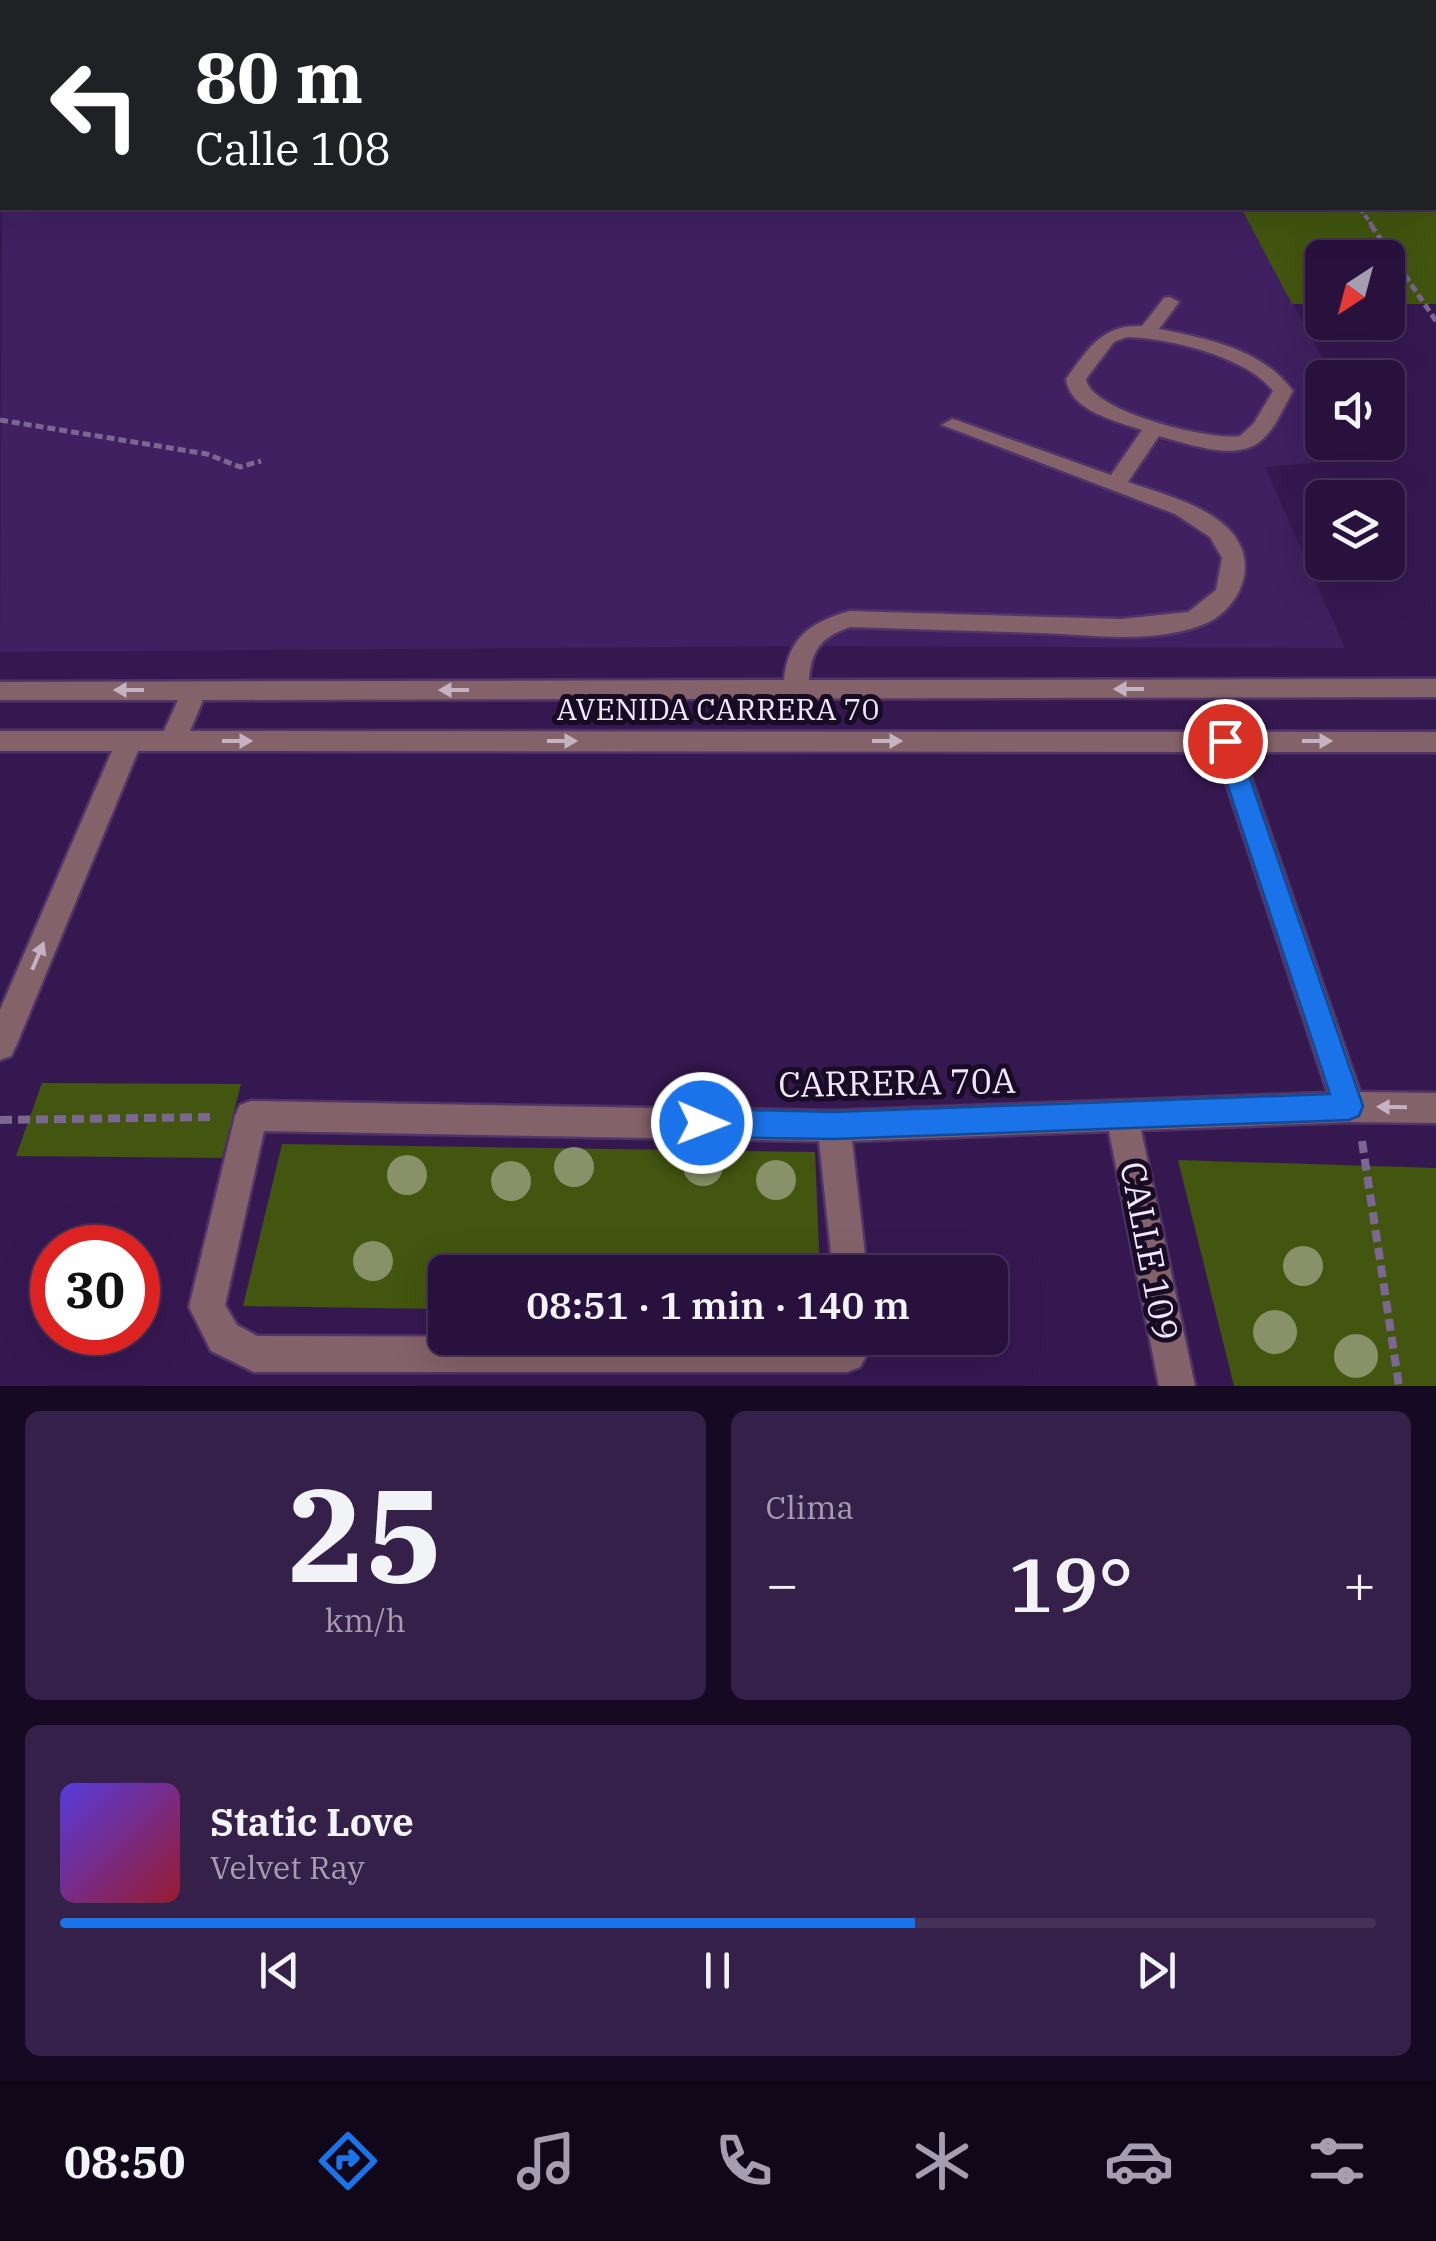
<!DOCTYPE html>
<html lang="es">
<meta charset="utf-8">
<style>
:root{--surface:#28123d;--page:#342048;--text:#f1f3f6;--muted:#a59eb0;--line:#443257;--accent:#1a73e8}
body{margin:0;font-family:"IBM Plex Serif",serif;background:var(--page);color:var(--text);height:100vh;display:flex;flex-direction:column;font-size:38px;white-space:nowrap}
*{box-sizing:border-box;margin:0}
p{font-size:32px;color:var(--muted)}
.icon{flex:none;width:55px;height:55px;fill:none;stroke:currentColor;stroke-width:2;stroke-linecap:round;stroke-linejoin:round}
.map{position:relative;height:1386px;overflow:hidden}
.drawer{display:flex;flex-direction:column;gap:25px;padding:25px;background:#160a22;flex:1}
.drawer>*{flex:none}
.hud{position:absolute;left:0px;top:0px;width:1438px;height:210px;box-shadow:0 10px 40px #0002,0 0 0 2px var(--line);background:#202124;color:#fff;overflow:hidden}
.needle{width:65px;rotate:216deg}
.fabs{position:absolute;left:1305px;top:240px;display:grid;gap:20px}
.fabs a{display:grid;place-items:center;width:100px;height:100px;border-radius:15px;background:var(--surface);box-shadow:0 10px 40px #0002,0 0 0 2px var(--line);font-size:50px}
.speed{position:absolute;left:30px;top:1225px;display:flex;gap:20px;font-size:50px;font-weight:700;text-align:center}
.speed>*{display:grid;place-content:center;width:130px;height:130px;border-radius:50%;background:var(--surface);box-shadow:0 10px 40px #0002,0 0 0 2px var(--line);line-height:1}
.speed .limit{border:15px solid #d22;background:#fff;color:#111}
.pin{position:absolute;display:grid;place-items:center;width:85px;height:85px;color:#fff;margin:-42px;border:5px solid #fff;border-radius:50%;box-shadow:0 2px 10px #0007}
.me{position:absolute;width:110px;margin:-55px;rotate:91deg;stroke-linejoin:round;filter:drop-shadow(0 0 8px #0008)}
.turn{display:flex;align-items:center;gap:35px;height:210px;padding:0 30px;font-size:45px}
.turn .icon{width:130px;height:130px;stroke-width:2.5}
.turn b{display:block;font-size:70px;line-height:85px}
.big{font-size:75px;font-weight:600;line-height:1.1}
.drawer .tile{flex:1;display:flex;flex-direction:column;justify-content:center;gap:15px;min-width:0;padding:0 35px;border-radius:15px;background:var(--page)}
.drawer .dial{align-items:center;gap:0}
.dial b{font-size:130px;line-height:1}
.song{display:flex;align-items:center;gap:30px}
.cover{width:120px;height:120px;border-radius:15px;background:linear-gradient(135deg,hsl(250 70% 55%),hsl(350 70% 35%))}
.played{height:10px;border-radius:5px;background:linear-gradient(90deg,var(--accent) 65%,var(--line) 65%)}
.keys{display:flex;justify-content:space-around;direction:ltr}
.heat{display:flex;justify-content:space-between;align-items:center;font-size:55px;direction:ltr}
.drawer .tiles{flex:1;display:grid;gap:25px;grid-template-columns:1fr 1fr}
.tile:last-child{grid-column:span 2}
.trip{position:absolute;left:428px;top:1255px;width:580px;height:100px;border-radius:15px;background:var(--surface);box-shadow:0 10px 40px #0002,0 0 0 2px var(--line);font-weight:600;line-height:100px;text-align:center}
.tabs{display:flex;height:160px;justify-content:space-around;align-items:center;background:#100718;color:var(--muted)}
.tabs .icon{width:70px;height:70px}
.tabs .current{color:var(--accent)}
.tabs b{font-size:45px;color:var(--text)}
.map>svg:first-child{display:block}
.built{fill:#402060}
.green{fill:#42560f}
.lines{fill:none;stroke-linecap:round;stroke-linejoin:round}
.minor-casing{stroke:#503569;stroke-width:5}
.major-casing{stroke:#503569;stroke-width:30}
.path-far2{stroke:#7c6692;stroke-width:4;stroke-dasharray:6 2.5;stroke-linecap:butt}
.path-far1{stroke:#7c6692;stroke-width:5;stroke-dasharray:8 4;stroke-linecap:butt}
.path{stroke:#7c6692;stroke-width:8;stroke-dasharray:12 6;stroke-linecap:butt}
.minor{fill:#846269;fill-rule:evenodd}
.major{stroke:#df99a9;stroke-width:25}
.tree{fill:#889168}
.wall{fill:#603e16}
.shaded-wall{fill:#492723}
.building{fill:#6f502f;stroke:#84684f;stroke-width:2.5}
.oneway{fill:#c5b2c2}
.route{fill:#1a73e8;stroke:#114b97;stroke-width:2.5}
.labels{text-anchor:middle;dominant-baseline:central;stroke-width:10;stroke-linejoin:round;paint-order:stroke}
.street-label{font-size:30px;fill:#f0e7fd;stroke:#180c24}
.near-street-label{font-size:35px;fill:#f0e7fd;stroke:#180c24}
</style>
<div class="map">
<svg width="1436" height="1386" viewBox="0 0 1436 1386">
<rect width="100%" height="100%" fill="#361851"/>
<!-- built -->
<path class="built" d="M2 200V208H1242L1332 377 1322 378V442L1368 443 1376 457 1265 467 1345 648 803 646 0 652Z"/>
<!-- green -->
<path class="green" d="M1436 143V304H1388V258H1322V304H1292L1241 208H1435Z
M42 1083H43L241 1084 222 1158 16 1156Z
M282 1144 815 1152 820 1272H445V1309L243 1306Z
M1178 1160 1436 1168V1386H1234Z"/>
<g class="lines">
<!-- minor casing -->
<g class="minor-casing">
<path id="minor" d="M1220 0H1234L1235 2H1222Z
M1387 0H1401L1403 2H1389Z
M1435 42H1436V51H1435Z
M0 178H2V188H0Z
M1170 297 1179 302 1159 329C1206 338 1264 350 1293 391 1283 408 1275 431 1258 443 1232 461 1186 443 1159 436L1128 482C1167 496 1245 513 1245 567 1245 589 1229 612 1209 622 1159 645 1095 635 1042 633 978 631 914 629 850 627 821 637 811 650 809 680L1436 679V697L203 700 190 731 1436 732V752H1242L1360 1092 1436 1093V1123L1349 1122 1141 1130 1195 1386H1159L1109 1131 852 1141 867 1272H833L819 1141 264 1131 225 1305 237 1325 257 1336 876 1338 860 1367 847 1372H254L211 1351 189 1307 235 1116 240 1105 251 1101 834 1111 1328 1093 1216 752 138 751 16 1046 11 1056 0 1060V1010L112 751H0V731H164L178 700H0V682L784 680C788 637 811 622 850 611L1121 619 1188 612 1216 590 1222 558 1210 537 1175 514 942 425 952 419 959 421 1111 475 1142 430C1116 421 1070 411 1066 379 1088 349 1102 324 1142 326L1164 298ZM1127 337C1168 338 1248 357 1273 391L1254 423 1240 436C1210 441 1090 411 1086 379L1114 342Z"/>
</g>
<!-- major casing -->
<g class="major-casing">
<path id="major" d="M104 2 106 0
M0 86 2 85"/>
</g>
<!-- path-far2 -->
<path class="path-far2" d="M1360 208 1373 227"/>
<!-- path-far1 -->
<path class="path-far1" d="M1371 225 1436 321
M0 420 207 454 240 467 261 461"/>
<!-- path -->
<path class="path" d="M0 1120 215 1117
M1362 1141 1399 1386"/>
<!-- minor -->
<use href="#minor" class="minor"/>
<!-- major -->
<use href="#major" class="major"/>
</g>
<!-- trees -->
<g class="tree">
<circle cx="703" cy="1166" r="20"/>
<circle cx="574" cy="1167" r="20"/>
<circle cx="407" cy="1175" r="20"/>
<circle cx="776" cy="1180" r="20"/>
<circle cx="511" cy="1181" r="20"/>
<circle cx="373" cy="1261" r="20"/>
<circle cx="1303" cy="1266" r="20"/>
<circle cx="1275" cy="1332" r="22"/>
<circle cx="1356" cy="1356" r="22"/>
</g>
<!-- wall -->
<path class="wall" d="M2 100V162L0 165V102Z"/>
<!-- shaded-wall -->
<path class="shaded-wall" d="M619 0H677L665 2H607Z
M2 129V162L0 165V131Z"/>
<!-- building -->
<path class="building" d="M472 0H517L515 2H470Z
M559 0H619L607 2H559Z"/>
<!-- one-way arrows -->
<defs><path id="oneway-solid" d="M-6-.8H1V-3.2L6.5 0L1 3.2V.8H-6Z" transform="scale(2.5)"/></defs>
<g class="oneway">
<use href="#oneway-solid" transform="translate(1129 689) rotate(180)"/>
<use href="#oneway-solid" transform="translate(129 690) rotate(180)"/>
<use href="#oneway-solid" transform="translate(454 690) rotate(180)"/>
<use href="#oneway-solid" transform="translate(237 741)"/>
<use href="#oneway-solid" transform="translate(562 741)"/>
<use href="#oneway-solid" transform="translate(887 741)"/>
<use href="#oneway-solid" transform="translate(1317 741)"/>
<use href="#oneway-solid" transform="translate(38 956) rotate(-67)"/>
<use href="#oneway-solid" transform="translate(1392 1107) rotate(-179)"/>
</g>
<!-- route -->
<path class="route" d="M1225 732 1237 741 1363 1106 1359 1116 1349 1120 834 1139 702 1137 692 1133 687 1123 692 1113 702 1109 834 1112 1330 1094 1213 741Z"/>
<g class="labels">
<!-- street labels -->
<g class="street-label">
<text x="718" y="708">AVENIDA CARRERA 70</text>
</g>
<!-- near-street labels -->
<g class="near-street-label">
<text transform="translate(897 1082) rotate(-1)">CARRERA 70A</text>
<text transform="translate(1150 1251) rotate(79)">CALLE 109</text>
</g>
</g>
</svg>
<div class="fabs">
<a><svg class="needle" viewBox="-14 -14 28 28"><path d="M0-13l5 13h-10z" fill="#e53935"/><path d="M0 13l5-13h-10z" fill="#a59eb0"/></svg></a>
<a><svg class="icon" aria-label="sound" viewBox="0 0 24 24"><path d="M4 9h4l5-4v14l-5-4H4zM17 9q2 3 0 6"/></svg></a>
<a><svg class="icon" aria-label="layers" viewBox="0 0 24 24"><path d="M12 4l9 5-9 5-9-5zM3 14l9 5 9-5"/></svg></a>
</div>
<div class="speed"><div class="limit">30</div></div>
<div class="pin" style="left:1225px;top:741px;background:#d93025"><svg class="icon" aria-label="arrive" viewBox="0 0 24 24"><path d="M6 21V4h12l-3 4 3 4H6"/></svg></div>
<svg class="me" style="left:702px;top:1123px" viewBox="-20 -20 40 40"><circle r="17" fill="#1a73e8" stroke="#fff" stroke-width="3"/><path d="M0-11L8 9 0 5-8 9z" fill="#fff"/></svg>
<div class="trip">08:51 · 1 min · 140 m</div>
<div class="hud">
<div class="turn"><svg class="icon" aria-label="left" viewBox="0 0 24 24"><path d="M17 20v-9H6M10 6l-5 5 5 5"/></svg><div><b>80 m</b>Calle 108</div></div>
</div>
</div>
<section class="drawer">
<div class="tiles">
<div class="tile dial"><b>25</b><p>km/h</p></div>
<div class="tile"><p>Clima</p>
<div class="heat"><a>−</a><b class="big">19°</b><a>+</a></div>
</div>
<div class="tile">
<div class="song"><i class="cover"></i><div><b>Static Love</b><p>Velvet Ray</p></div></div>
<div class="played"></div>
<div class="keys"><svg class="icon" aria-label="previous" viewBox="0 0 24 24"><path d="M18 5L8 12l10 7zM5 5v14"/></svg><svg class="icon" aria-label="pause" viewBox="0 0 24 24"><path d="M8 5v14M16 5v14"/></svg><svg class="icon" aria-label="next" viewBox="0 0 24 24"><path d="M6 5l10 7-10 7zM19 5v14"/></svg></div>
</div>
</div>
</section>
<nav class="tabs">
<b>08:50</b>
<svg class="icon current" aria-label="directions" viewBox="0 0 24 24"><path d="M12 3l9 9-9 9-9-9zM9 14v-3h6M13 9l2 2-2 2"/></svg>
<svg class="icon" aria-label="music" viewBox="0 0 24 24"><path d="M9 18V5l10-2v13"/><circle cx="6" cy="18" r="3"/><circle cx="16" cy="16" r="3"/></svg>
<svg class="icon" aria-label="phone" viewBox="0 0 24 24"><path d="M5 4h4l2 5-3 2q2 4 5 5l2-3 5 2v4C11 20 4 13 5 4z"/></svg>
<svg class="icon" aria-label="climate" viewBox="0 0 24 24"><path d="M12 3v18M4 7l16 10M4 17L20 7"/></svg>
<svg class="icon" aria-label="car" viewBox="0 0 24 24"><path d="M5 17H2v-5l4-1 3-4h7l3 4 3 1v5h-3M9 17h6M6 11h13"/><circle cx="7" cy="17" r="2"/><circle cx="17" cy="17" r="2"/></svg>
<svg class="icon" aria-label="filters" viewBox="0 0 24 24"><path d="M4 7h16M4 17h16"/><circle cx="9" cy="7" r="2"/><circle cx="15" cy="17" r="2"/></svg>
</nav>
